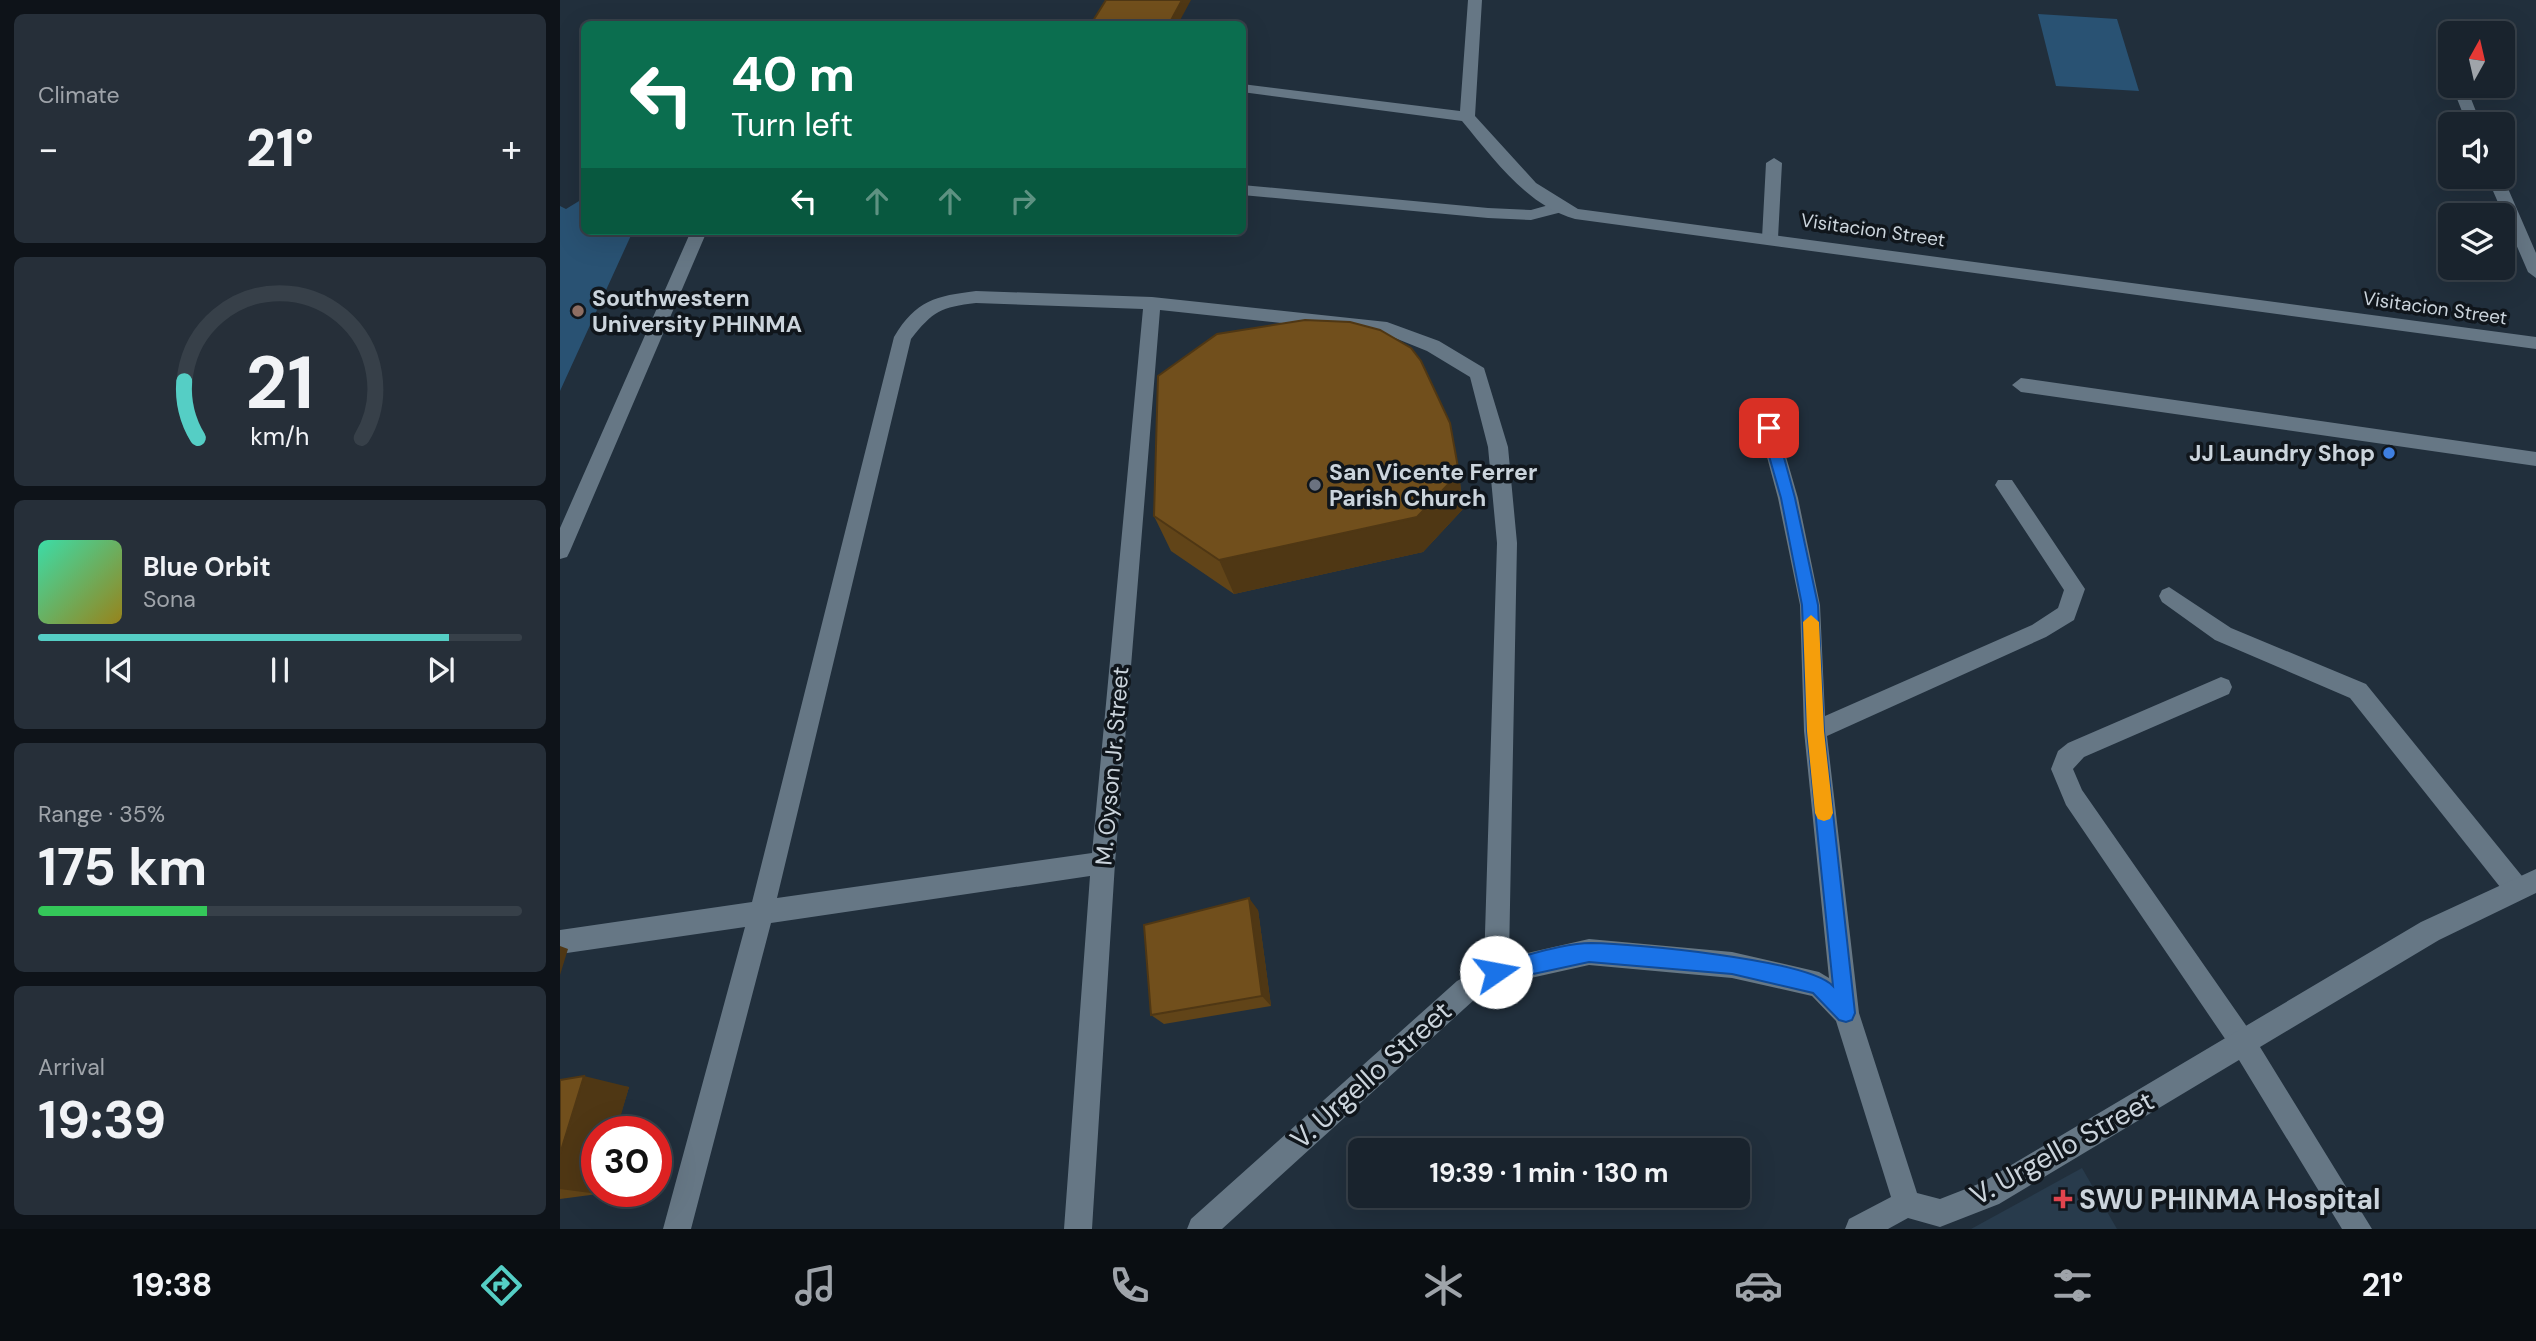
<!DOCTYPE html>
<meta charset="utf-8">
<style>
:root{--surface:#19232d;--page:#262f39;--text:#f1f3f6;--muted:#9fa4aa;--line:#374049;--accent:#55cec5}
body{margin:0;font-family:"DM Sans",sans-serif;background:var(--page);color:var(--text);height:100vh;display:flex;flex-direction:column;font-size:26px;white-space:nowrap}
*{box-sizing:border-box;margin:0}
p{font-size:23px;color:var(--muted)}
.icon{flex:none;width:38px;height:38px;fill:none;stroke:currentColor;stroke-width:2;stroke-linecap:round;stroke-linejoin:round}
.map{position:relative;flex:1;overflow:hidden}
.side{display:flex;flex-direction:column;gap:14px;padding:14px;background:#0e1319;width:560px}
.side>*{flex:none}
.banner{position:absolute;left:21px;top:21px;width:665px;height:214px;border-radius:10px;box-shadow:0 7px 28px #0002,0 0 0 2px var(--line);background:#0b6e4f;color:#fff;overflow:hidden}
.needle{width:46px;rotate:8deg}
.tools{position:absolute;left:1878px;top:21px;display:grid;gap:14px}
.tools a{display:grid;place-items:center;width:77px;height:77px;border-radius:10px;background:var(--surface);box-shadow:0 7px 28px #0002,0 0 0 2px var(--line);font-size:35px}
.speed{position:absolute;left:21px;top:1116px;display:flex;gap:14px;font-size:35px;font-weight:700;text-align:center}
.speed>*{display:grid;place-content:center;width:91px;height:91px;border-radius:50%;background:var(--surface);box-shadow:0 7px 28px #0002,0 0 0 2px var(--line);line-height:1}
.speed .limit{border:10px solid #d22;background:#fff;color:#111}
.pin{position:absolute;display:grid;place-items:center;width:60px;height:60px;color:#fff;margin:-30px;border-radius:14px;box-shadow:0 4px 10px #0006}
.me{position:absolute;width:77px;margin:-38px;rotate:78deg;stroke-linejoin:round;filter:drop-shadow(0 0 5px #0008)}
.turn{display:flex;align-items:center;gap:24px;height:147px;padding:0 35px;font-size:32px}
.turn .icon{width:91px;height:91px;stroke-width:2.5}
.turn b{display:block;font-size:49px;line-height:60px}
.lanes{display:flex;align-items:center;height:66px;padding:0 35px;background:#0003;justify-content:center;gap:35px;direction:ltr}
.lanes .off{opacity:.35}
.big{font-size:52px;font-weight:700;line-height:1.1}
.side .tile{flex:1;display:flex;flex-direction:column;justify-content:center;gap:10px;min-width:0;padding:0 24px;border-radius:10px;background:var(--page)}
.side .dial{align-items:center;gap:0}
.dial svg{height:182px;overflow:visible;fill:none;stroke:var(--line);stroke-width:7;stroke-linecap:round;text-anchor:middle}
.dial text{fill:var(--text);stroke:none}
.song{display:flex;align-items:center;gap:21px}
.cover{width:84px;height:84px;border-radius:10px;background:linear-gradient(135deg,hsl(160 70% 55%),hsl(50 70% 35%))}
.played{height:7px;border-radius:4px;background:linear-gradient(90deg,var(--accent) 85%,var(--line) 85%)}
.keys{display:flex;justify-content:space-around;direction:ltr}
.heat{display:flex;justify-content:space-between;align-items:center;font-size:38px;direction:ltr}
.charge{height:10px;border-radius:5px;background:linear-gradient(90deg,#34c759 35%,var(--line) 0)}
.trip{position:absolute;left:788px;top:1138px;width:402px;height:70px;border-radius:10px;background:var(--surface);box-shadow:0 7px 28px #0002,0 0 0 2px var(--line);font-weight:700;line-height:70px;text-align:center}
.tabs{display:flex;height:112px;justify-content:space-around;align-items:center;background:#0a0e12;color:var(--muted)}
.tabs .icon{width:49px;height:49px}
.tabs .active{color:var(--accent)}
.tabs b{font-size:32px;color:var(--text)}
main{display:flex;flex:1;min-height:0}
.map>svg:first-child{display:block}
.built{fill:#283b4c}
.green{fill:#295273}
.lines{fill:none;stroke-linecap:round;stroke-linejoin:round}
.service{fill:#667785;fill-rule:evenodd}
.minor{fill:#667785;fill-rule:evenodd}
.wall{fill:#614418}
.shaded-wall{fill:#4f3714}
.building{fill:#714f1c;stroke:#4f3714;stroke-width:2}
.route{fill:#1a73e8;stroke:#114b97;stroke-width:2}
.slow{fill:#f59e0b}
.education-dot{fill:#8d6e63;stroke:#10161c;stroke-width:2.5}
.shop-dot{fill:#3f7fe0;stroke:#10161c;stroke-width:2.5}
.worship-dot{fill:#6b7280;stroke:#10161c;stroke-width:2.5}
.health-dot{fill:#e0444e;stroke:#10161c;stroke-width:2.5}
.labels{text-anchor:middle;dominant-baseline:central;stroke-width:7;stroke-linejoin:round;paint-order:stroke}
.far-street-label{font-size:19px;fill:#cbd4dc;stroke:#10161c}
.poi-label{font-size:23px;font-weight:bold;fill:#cbd4dc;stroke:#10161c;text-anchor:start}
.street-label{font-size:23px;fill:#cbd4dc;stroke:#10161c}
.near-street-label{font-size:28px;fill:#cbd4dc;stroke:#10161c}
.near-poi-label{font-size:28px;font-weight:bold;fill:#cbd4dc;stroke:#10161c;text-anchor:start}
</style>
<main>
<section class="side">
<div class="tile"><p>Climate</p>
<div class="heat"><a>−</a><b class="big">21°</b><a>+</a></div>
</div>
<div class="tile dial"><svg viewBox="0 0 100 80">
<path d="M14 69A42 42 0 1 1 86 69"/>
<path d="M14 69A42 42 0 0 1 8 44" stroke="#55cec5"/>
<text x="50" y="56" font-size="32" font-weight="700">21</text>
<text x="50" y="72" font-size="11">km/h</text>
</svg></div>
<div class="tile">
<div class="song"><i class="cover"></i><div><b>Blue Orbit</b><p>Sona</p></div></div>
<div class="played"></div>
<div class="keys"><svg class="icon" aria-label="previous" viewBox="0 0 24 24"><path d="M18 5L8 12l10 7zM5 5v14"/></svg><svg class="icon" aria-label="pause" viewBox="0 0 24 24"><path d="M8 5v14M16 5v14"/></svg><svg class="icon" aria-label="next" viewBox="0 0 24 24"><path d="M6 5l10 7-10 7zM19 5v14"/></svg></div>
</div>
<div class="tile"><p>Range · 35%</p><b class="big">175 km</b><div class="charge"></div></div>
<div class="tile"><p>Arrival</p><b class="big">19:39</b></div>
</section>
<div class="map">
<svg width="1976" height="1229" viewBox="0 0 1976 1229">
<rect width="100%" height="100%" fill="#212f3c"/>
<!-- built -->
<path class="built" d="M1522 1168 1557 1229H1411Z"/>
<!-- green -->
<path class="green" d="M1478 14 1557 19 1579 91 1496 86Z
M24 198V231H73L0 391V206L6 209Z"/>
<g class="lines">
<!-- service -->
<path class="service" d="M1214 158 1222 163 1218 238 1210 244 1202 238 1206 163Z
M682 185 928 208 971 210 996 203 1004 208 1002 212 971 220 928 218 682 195Z
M1609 587 1671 628 1806 684 1966 881 1969 889 1966 897 1957 901 1948 897 1790 698 1655 640 1602 602 1599 596 1602 590Z
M1661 677 1669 680 1672 687 1669 694 1524 757 1513 769 1522 790 1692 1034 1696 1043 1692 1052 1683 1056 1674 1052 1506 805 1491 769 1498 751 1508 743Z"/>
<!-- minor -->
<path class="minor" d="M908 0H922L915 116 976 183 1018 209 1976 337V349L1015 219C967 206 933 158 902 121L682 92V84L900 111Z
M1892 86H1906L1921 124H1907Z
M1927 177H1943L1976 253V278L1968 272Z
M131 231H147L10 551 7 557 0 559V528Z
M416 291 592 297 827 322 879 341 924 368 948 447 957 543 949 957 1029 939 1172 952 1259 972 1269 978 1244 731 1240 605 1218 498 1193 405 1202 398 1211 405 1238 498 1260 605 1265 716 1472 625 1498 608 1504 590 1435 485 1438 480H1452L1525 589 1514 620 1486 637 1267 736 1299 1013 1357 1193 1380 1199 1421 1183 1861 922 1976 869V893L1879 940 1700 1047 1812 1229H1782L1679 1060 1439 1204 1380 1227 1348 1218 1328 1229H1285L1289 1219 1331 1197 1276 1021 1252 996 1172 978 1029 965 940 985 915 999 662 1229H627L631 1219 897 981 924 966 937 543 928 447 910 377 867 351 825 334 600 310 555 863 532 1229H504L530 876 211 923 131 1229H103L185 927 0 954V930L192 902 334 337C356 300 376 296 416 291ZM416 303 583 309 532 853 217 898 351 339C373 311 381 307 416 303Z
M1461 378 1976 452V466L1461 392 1452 385Z"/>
</g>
<!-- wall -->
<path class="wall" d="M899 473 903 509 863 552 674 594 611 551 594 516Z
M698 910 711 1006 604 1024 591 1015Z
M0 1080 69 1087 37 1192H39L38 1194 0 1199Z"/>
<!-- shaded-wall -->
<path class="shaded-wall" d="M622 0H631L618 24H609Z
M899 473 903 509 863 552 674 594 659 560Z
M689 898 698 910 711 1006 702 996Z
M0 946 8 949 0 975Z
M24 1076 69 1087 56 1132H37V1192H39L38 1194 0 1189V1154Z"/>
<!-- building -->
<path class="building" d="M546 0H622L609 24H531Z
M745 320 790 322 820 330 851 348 861 361 890 423 899 473 857 517 659 560 594 516 598 376 657 334Z
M689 898 702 996 591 1015 584 925Z
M24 1076 0 1154V1080Z"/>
<!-- route -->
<path class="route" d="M1209 422 1216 428 1235 498 1258 605 1264 731 1295 1013 1292 1020 1286 1022 1279 1020 1253 993 1172 974 1029 962 936 982 929 979 927 972 929 966 936 963C964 957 1003 943 1031 943 1075 944 1246 959 1273 986L1247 731 1242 605 1221 498 1201 428Z"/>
<!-- slow -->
<path class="slow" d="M1251 615 1259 622 1264 731 1273 813 1270 819 1264 821 1258 819 1255 813 1247 731 1243 622Z"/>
<!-- markers -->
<circle class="education-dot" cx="18" cy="311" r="7"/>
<circle class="shop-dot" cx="1829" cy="453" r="7"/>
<circle class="worship-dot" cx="755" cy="485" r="7"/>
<path class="health-dot" d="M1499.5 1188.5h7v7h7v7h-7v7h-7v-7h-7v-7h7z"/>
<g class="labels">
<!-- far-street labels -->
<g class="far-street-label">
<text transform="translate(1313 230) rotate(8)">Visitacion Street</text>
<text transform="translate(1875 308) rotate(8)">Visitacion Street</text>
</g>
<!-- poi labels -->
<g class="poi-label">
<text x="32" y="298">Southwestern<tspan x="32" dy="26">University PHINMA</tspan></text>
<text x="1815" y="453" text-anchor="end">JJ Laundry Shop</text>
<text x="769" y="472">San Vicente Ferrer<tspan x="769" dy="26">Parish Church</tspan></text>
</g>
<!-- street labels -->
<g class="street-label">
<text transform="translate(552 766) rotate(-85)">M. Oyson Jr. Street</text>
</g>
<!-- near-street labels -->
<g class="near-street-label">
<text transform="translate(811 1075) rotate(-42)">V. Urgello Street</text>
<text transform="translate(1502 1148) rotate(-29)">V. Urgello Street</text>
</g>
<!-- near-poi labels -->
<g class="near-poi-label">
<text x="1519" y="1199">SWU PHINMA Hospital</text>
</g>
</g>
</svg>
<div class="tools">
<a><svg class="needle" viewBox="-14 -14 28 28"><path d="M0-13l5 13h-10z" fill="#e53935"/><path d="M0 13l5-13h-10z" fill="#9fa4aa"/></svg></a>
<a><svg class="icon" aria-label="sound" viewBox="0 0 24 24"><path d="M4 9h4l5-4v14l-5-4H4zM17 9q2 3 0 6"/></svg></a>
<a><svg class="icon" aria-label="layers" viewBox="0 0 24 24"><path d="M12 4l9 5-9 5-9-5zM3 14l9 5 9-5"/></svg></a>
</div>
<div class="speed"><div class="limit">30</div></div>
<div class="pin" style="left:1209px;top:428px;background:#d93025"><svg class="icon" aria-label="arrive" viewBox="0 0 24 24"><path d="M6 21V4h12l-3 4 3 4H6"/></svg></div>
<svg class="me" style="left:936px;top:972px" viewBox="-20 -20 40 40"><circle r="19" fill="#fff"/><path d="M0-13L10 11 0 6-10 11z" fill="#1a73e8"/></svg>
<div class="trip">19:39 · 1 min · 130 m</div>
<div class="banner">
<div class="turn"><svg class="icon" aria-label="left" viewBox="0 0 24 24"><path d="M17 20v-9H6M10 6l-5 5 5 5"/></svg><div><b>40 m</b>Turn left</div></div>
<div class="lanes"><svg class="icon" aria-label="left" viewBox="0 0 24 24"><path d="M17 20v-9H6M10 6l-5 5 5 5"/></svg><svg class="icon off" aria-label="ahead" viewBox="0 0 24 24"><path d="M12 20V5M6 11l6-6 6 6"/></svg><svg class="icon off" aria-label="ahead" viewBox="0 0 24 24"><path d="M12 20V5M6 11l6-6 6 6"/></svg><svg class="icon off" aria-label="right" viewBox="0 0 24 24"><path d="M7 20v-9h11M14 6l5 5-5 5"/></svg></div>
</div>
</div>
</main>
<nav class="tabs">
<b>19:38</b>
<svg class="icon active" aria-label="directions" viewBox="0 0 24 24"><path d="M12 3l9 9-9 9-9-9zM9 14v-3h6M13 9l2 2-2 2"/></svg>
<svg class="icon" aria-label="music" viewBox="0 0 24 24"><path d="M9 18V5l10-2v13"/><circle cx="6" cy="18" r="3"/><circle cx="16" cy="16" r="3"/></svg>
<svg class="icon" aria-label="phone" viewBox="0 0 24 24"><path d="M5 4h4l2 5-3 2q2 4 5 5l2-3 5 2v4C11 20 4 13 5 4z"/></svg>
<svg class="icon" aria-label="climate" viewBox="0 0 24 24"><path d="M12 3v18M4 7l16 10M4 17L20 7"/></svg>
<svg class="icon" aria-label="car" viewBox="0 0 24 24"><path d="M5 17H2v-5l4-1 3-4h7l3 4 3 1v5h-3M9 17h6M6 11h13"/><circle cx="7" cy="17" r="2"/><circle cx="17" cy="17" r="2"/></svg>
<svg class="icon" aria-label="filters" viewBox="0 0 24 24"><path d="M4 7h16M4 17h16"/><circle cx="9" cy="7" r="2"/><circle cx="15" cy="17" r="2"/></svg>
<b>21°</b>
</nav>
